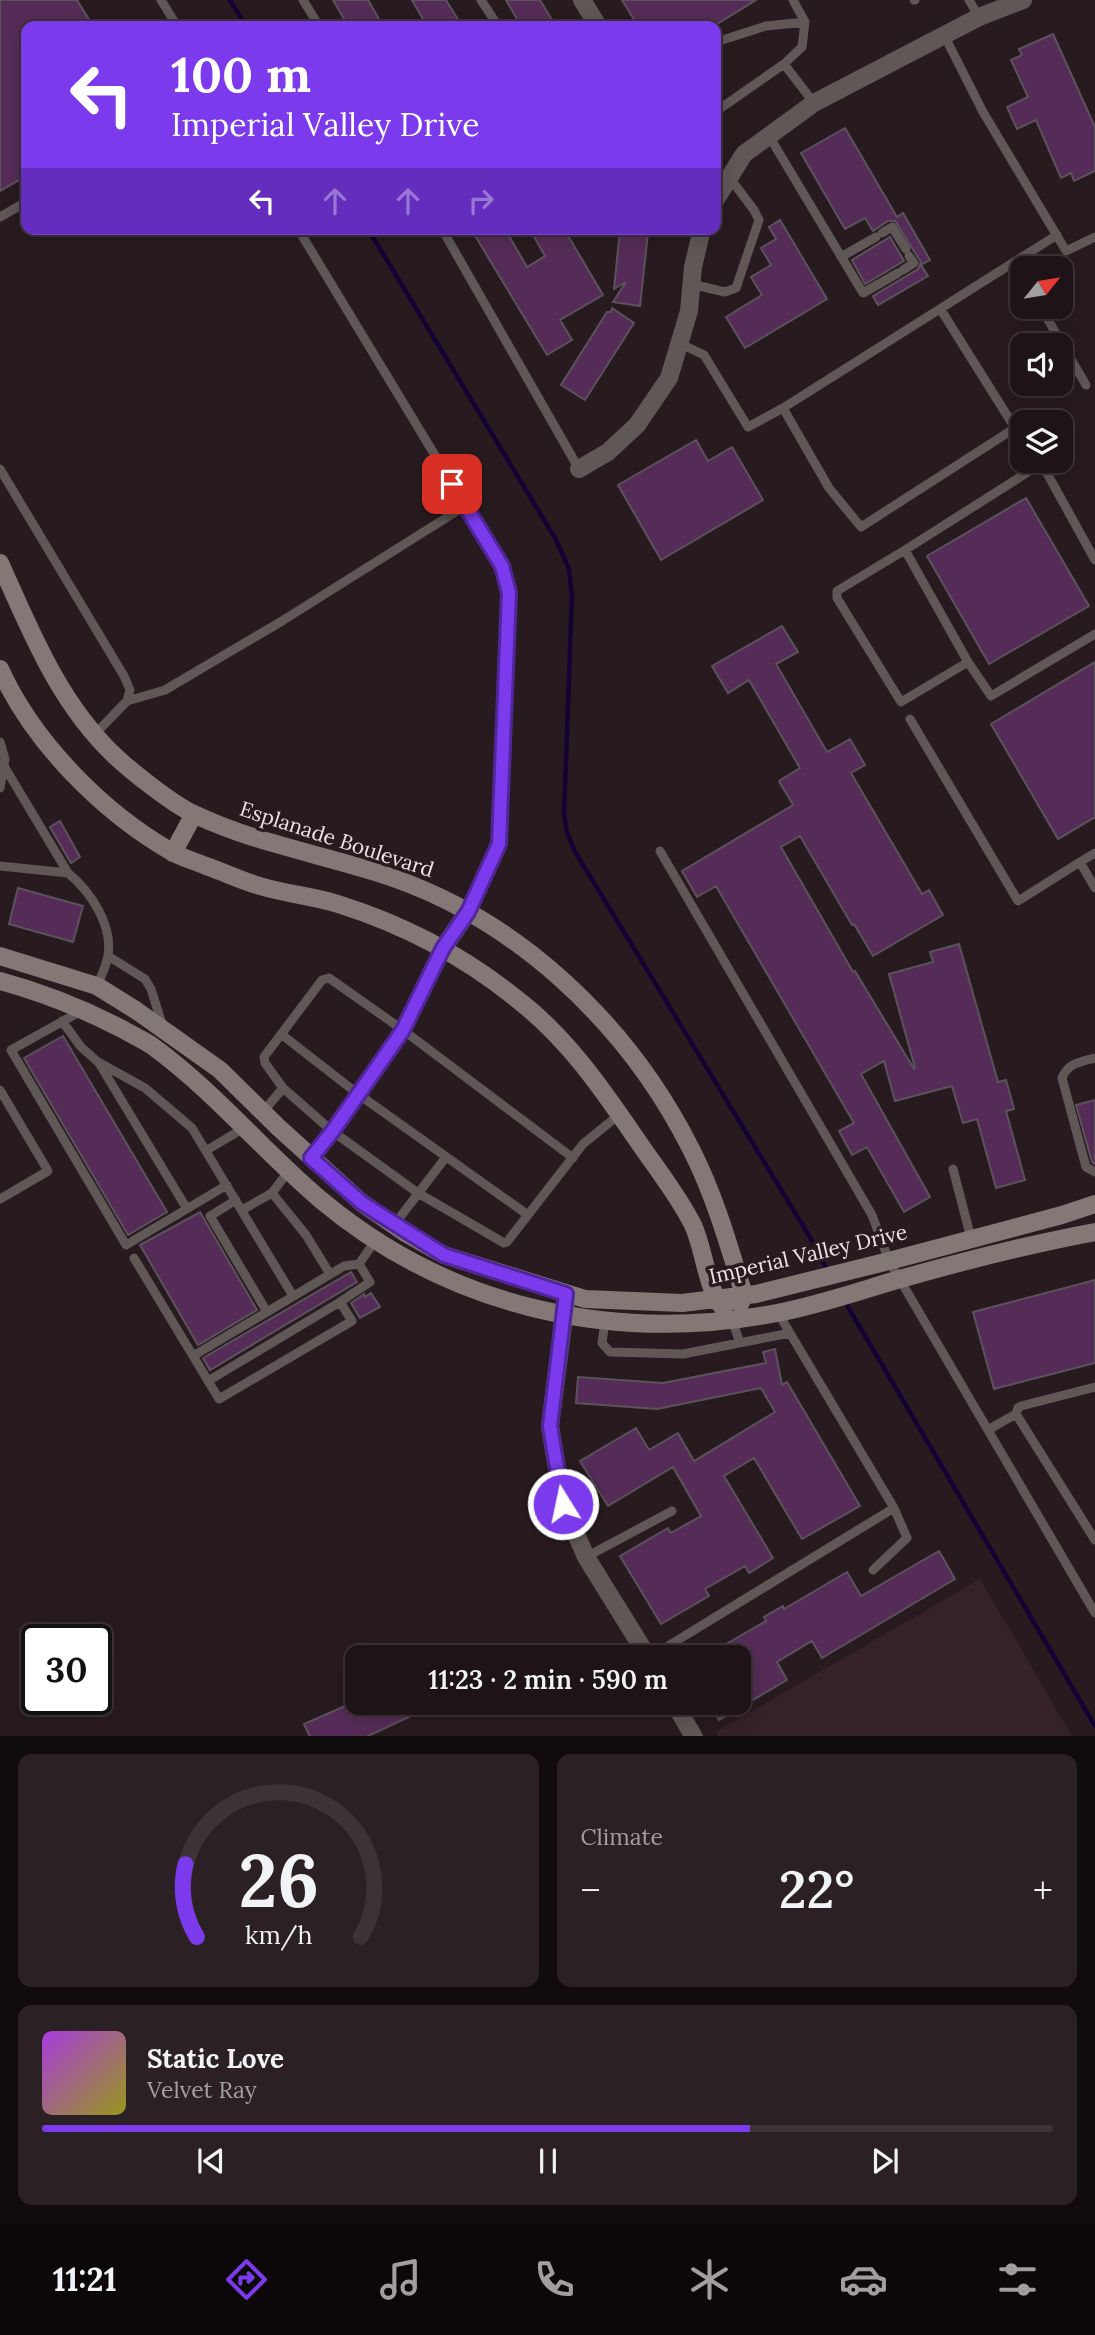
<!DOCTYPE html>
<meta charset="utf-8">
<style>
:root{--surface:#1e1417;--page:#2b2124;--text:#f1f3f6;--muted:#a19ea1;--line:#3c3336;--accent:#7c3aed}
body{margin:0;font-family:Lora,serif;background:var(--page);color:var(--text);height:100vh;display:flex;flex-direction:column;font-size:26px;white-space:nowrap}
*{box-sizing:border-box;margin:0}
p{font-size:23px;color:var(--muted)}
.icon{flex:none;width:38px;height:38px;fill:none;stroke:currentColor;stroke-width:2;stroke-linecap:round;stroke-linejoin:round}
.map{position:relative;height:1736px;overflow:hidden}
.details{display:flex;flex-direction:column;gap:18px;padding:18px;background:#100b0d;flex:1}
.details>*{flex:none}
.hud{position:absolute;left:21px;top:21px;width:700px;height:214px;border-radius:14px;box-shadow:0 4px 18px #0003,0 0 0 2px var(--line);background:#7c3aed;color:#fff;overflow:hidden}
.needle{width:46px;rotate:60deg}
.tools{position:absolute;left:1010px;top:256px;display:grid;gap:14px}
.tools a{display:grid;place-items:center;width:63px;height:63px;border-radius:14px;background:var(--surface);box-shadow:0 4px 18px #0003,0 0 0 2px var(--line);font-size:35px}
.speed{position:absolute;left:21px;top:1624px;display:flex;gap:14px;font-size:35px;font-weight:700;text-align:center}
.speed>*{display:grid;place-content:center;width:91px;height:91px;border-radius:50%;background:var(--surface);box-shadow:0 4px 18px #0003,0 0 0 2px var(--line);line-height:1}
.speed .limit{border:4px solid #111;border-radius:10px;background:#fff;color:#111}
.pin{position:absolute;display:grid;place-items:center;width:60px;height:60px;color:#fff;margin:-30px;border-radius:14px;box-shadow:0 4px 10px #0006}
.me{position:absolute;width:77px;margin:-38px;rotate:350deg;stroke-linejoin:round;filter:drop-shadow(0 0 5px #0008)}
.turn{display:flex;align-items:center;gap:24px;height:147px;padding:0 35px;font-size:32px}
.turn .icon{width:91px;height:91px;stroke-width:2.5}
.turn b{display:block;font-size:49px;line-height:60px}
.lanes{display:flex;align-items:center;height:66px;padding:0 35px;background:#0003;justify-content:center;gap:35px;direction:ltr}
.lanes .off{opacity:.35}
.big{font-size:52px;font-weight:600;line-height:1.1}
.details .card{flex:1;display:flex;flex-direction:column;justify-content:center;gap:10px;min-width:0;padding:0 24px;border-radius:14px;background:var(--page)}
.details .dial{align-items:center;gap:0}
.dial svg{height:182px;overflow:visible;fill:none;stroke:var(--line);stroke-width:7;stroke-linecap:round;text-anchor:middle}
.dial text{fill:var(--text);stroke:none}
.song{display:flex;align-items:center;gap:21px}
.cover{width:84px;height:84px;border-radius:10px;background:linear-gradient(135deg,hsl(280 70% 55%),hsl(60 70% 35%))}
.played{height:7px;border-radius:4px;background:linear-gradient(90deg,var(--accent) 70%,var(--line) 70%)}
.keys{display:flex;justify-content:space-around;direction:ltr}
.heat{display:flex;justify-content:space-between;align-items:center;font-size:38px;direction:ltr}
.details .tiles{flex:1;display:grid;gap:18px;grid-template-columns:1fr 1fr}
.card:last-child{grid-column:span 2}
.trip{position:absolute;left:345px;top:1645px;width:406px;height:70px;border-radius:14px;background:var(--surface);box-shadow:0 4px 18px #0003,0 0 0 2px var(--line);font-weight:600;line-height:70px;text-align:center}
.menu{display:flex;height:112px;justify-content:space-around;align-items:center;background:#0c0809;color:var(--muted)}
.menu .icon{width:49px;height:49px}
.menu .selected{color:var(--accent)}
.menu b{font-size:32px;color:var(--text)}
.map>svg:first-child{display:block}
.built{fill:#352128}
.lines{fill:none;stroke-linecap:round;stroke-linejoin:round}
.stream{stroke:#140232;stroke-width:4.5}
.building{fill:#552c57;stroke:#5c525c;stroke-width:2}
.lane{stroke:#5f5857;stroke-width:9}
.street{stroke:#5f5857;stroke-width:18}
.secondary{stroke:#847876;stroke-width:18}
.route-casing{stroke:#51269a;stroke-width:18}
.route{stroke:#7c3aed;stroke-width:12}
.labels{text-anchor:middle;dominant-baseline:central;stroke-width:7;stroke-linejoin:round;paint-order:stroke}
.street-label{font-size:21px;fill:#ebe1e4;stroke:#281b1f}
</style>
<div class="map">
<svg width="1095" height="1737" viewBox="0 0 1095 1737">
<rect width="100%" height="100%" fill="#281b1f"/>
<!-- built -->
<path class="built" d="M980 1579 1072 1736H718L716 1732Z"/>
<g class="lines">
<!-- stream -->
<path class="stream" d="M230 0 246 26
M368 229 555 538 569 569 572 595 564 815 567 832 574 850 808 1234 829 1273
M845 1302 1095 1726"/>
</g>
<!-- building -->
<path class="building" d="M0 0H77L93 26H26V176L0 191Z
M333 0H368L383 26H348Z
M412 0H446L462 26H427Z
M506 0H540L552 20 542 26H521Z
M622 0H756L714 26H638Z
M1053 34 1095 127V171L1074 181 1071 173 1061 178 1036 120 1017 129 1007 107 1028 97 1011 60 1022 55 1019 49Z
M845 128 897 217 903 213 930 260 921 265 928 276 878 305 873 296 918 269 921 262 895 221H888L873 231 865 218 845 229 801 153Z
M780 220 827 299 745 348 726 317 762 295 751 277 771 265 761 248 776 239 769 227Z
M471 229H505L527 267 545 256 533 235 544 229H564L603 295 560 320 572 340 547 355Z
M620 230 648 233 640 306 613 302 626 282 614 289Z
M890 237 904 261 865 284 852 260Z
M612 308 634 323 585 400 561 385 607 312H611Z
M696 440 708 461 732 447 763 500 661 560 618 485Z
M1026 498 1089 606 989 664 927 556Z
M782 626 798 652 776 664 827 752 850 739 865 765 851 773 922 894 929 890 943 915 873 956 854 924 852 925 800 836 781 847 853 972 855 971 914 1069 915 1068 889 974 933 962 930 952 959 944 998 1082 1006 1080 1014 1109 1006 1111 1025 1180 996 1188 977 1119 963 1123 952 1086 895 1101 884 1061 861 1074 930 1197 904 1212 867 1147 852 1155 839 1131 854 1123 716 886 697 897 682 871 793 805 779 781 800 768 749 680 728 693 712 666Z
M1095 662V817L1058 839 991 724Z
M60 821 80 857 71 863 50 827Z
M18 888 83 906 73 942 9 924Z
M63 1036 167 1212 128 1235 24 1058Z
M1095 1100V1164L1092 1162 1076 1105Z
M200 1212 257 1310 198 1345 140 1245Z
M351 1272 357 1282 210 1370 203 1358Z
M1095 1280V1363L994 1389 973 1312Z
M371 1293 380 1307 360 1318 351 1303 364 1294 365 1297Z
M775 1349 782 1385 787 1382 860 1506 802 1539 754 1458 724 1476 773 1558 749 1573 745 1566 705 1589 709 1596 661 1624 620 1556 668 1528 671 1533 701 1516 673 1467 608 1506 580 1461 636 1428 649 1450 678 1433 694 1461 775 1412 761 1388 657 1409 576 1403 578 1377 663 1383 766 1363 763 1352Z
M939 1551 955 1579 822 1658 812 1641 777 1662 787 1680 719 1720 709 1703H738V1657H727L721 1647 766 1621 764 1617 783 1606 784 1609 847 1572 861 1596Z
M352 1703H402L409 1717 366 1737H310L304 1724Z"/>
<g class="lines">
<!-- lane -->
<path class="lane" d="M161 0 177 26
M303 0 319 26
M481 0 498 26
M914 0H915
M969 0 979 17
M944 35 983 112 1066 251 1095 237
M716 42 766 26 805 22
M784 64 814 103
M716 108 718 110 784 64 802 47 805 22 793 0
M769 136 863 293 898 273
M0 217 26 202
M298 229 502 566 509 593 499 844 468 912
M442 229 579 469
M882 233 892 227 906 249
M841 257 876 237
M1014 262 1022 275
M903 270 914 263 909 256
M691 284 725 292 736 288 759 220 754 210 729 177
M1040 306 1086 385
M681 344 704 355 748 427 783 408 1057 235
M783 408 829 488 861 527 1015 428 941 310
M0 469 124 676 130 690 127 701
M905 550 837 591V598L901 702 968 662
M1095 560 1043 466 1036 467 905 550 968 662 991 696 1095 634
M910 719 1018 901 1080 862
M95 734 127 701 165 690 282 621 465 506
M0 742 5 759 0 788
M4 766 68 873C90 891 113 925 108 955 107 965 101 976 97 986
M660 851 872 1215 889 1261 1095 1613
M1095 853 1080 862 1095 888
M0 866 68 873
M108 956 145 979 151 989 163 1027
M83 1010 11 1050 126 1245 227 1185
M62 1021 81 1047 98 1062 145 1088 192 1128 293 1296
M281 1034 358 1094 528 1215
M1095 1058C1080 1062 1068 1063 1062 1078L1086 1167 1095 1172
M99 1063 187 1209
M283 1088 265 1063 264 1057 322 980 329 978 403 1030 573 1158
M0 1090 48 1171 0 1199
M263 1112 283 1088 332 1131 418 1193 504 1243 507 1242 583 1144 620 1114
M207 1150 244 1128
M311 1158 332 1131 403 1030 443 948
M953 1169 971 1238
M272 1193 306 1235 330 1274
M236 1200 210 1216 267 1312
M242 1210 272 1193 288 1172
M394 1225 446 1157
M134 1258 219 1399 352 1321 340 1302
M359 1264 375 1241
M778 1313 894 1508 907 1538 873 1570
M732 1320 740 1343
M605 1321 602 1343 610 1352 683 1354 790 1333
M193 1356 344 1266 359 1264 370 1282 340 1302 208 1381
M1016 1414 1095 1540
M988 1430 1016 1414 1018 1408 1021 1406 1095 1387
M586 1557 672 1511
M650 1657 894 1508"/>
<!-- street -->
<path class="street" d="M582 0 598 26
M716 199 744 154 814 103 979 17 1023 0
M579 469 608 452 637 425 669 378 689 311 693 267 702 229
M567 1294 550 1426 563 1504 586 1557 648 1657
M674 1703 694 1737"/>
<!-- secondary -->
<path class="secondary" d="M0 563C31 632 59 703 115 756 132 772 175 806 196 815 253 842 315 853 375 872 513 914 627 1022 691 1149 715 1196 729 1246 744 1295L740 1304
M0 669C33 742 102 812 172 852 182 858 195 861 206 866 224 872 242 881 260 886 286 894 313 896 338 904 405 925 469 959 523 1004 573 1044 608 1098 644 1150 661 1174 680 1199 693 1225 705 1251 706 1289 724 1309
M173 853 194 814
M443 948 468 912
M0 956 97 986 137 1011 220 1070 278 1127 362 1203 407 1234 444 1255 585 1299 682 1303 756 1294 889 1261 1062 1215 1095 1204
M0 981C44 993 84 1009 124 1030 134 1036 146 1041 155 1048 216 1093 264 1152 321 1200 450 1308 613 1344 777 1313 819 1305 859 1291 900 1279 964 1261 1030 1244 1095 1232"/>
</g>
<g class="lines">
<!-- route casing -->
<g class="route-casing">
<path id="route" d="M452 484 502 566 509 593 499 844 468 912 443 948 403 1030 332 1132 311 1158 362 1203 444 1255 566 1294 550 1426 563 1504"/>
</g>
<!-- route -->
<use href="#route" class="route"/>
</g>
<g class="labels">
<!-- street labels -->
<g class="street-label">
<text transform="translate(337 839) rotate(18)">Esplanade Boulevard</text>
<text transform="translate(808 1254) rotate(-13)">Imperial Valley Drive</text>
</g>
</g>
</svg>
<div class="tools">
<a><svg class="needle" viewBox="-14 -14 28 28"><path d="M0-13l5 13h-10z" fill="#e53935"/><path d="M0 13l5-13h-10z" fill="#a19ea1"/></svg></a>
<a><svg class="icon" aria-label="sound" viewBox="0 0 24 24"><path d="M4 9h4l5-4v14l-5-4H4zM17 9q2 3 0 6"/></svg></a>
<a><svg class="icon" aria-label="layers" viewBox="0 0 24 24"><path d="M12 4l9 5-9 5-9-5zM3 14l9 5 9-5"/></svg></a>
</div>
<div class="speed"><div class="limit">30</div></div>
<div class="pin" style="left:452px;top:484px;background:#d93025"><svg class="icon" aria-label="arrive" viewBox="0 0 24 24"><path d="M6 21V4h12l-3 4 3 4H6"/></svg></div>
<svg class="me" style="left:563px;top:1504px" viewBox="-20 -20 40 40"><circle r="17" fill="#7c3aed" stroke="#fff" stroke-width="3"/><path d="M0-11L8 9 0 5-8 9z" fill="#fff"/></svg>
<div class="trip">11:23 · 2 min · 590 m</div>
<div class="hud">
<div class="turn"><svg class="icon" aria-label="left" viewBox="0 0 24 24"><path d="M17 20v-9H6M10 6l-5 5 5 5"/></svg><div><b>100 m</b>Imperial Valley Drive</div></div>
<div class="lanes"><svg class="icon" aria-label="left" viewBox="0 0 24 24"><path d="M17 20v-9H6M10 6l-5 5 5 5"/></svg><svg class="icon off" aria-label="ahead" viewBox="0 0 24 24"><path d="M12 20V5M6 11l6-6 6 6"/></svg><svg class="icon off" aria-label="ahead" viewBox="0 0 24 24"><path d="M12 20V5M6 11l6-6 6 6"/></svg><svg class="icon off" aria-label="right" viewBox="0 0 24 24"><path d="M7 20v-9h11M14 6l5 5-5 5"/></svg></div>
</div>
</div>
<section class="details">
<div class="tiles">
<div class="card dial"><svg viewBox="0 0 100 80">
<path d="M14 69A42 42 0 1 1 86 69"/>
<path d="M14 69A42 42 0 0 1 9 37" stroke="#7c3aed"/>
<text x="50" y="56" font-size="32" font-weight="700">26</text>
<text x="50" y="72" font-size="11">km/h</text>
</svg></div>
<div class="card"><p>Climate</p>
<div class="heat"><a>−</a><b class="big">22°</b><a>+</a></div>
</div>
<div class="card">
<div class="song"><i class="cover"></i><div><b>Static Love</b><p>Velvet Ray</p></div></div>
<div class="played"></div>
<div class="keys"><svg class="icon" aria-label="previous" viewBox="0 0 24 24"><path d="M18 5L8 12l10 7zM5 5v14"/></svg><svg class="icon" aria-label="pause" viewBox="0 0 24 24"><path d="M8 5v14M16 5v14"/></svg><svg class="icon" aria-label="next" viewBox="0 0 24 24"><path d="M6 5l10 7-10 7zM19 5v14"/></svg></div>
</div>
</div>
</section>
<nav class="menu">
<b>11:21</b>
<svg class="icon selected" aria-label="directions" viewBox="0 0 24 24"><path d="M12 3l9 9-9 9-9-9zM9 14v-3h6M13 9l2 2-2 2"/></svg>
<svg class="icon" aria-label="music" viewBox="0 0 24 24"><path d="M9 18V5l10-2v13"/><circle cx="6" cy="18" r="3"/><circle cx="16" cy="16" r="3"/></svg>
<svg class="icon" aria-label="phone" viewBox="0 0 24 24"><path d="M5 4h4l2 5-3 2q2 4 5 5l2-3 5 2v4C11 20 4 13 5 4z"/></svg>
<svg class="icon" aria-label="climate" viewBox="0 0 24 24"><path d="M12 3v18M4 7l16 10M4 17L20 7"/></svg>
<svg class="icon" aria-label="car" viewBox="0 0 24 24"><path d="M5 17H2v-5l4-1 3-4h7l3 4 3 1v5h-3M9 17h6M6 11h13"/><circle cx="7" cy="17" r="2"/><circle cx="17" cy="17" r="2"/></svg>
<svg class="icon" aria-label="filters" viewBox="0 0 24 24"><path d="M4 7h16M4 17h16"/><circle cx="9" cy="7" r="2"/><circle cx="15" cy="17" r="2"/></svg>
</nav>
